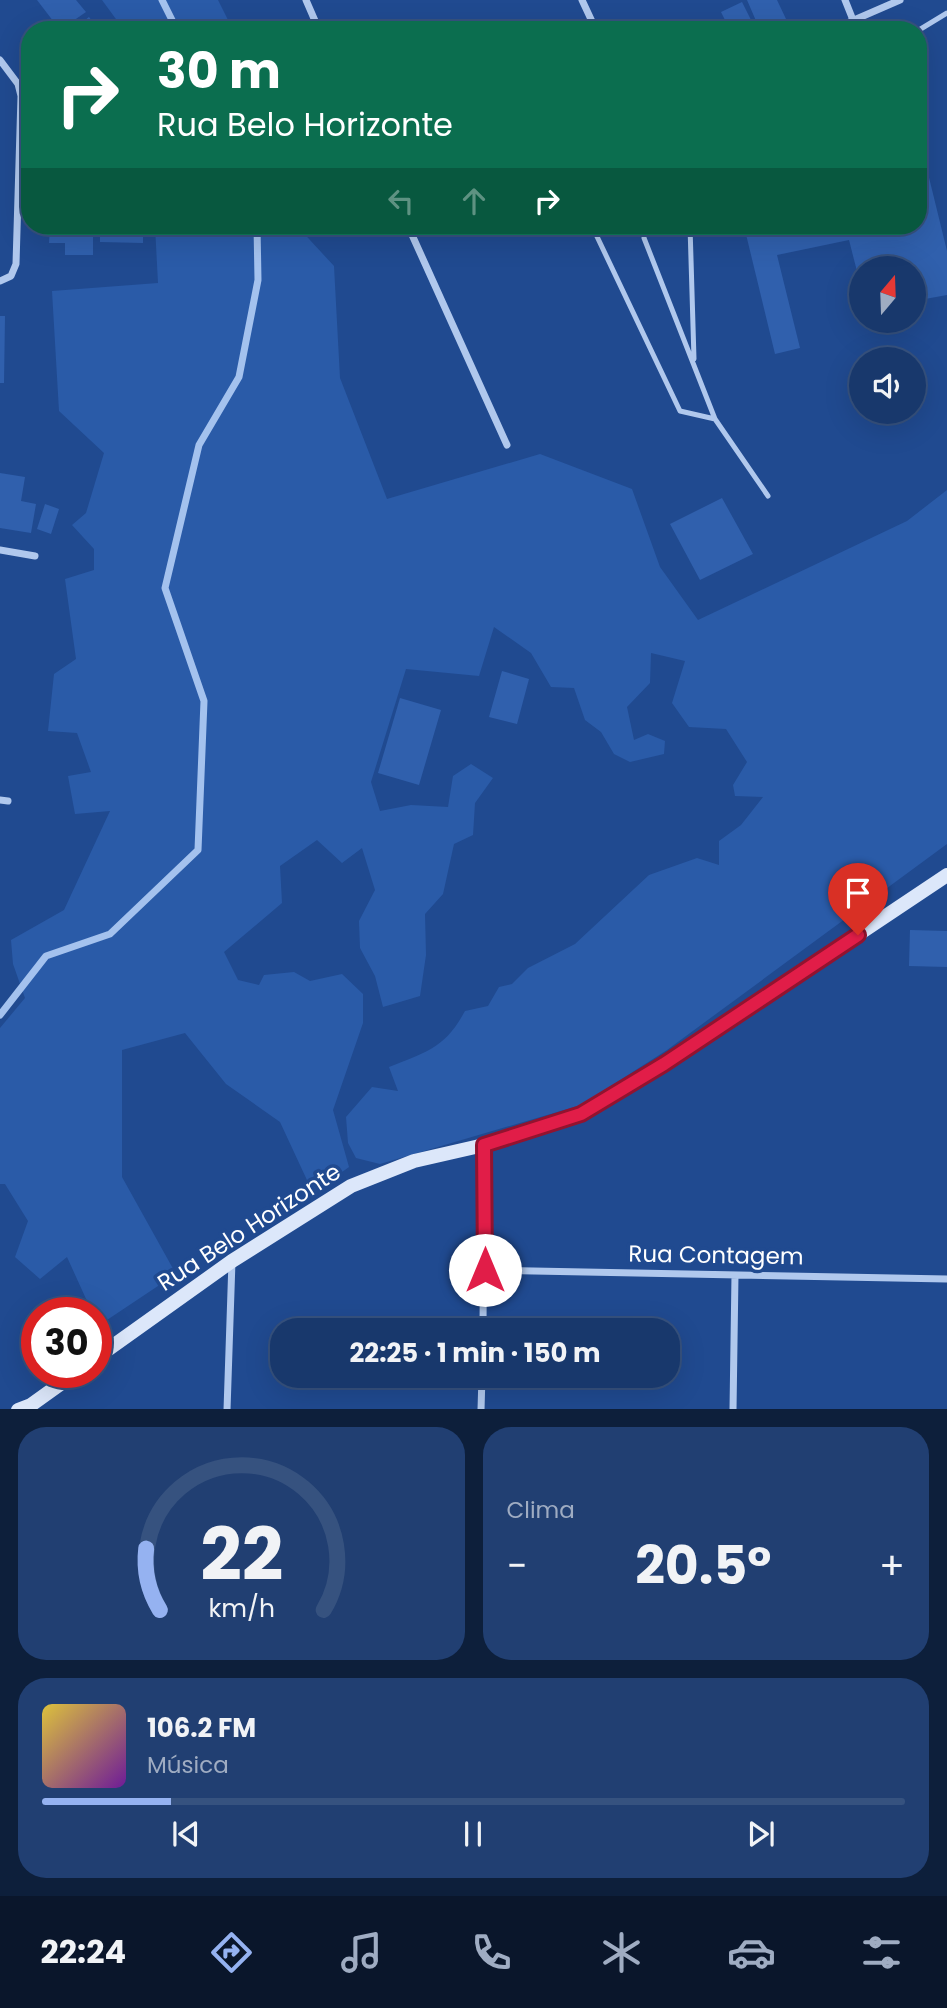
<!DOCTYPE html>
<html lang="pt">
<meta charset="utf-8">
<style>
:root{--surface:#18386c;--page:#213f72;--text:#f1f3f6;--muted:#9facc2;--line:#36527f;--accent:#95b2f1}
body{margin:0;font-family:Poppins,sans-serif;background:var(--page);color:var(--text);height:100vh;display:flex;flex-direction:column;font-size:26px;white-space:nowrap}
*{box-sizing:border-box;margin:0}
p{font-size:23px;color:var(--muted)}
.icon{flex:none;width:38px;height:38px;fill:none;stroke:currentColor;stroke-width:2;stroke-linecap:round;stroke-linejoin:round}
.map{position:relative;height:1409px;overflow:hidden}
.panel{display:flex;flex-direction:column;gap:18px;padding:18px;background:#0d1f3b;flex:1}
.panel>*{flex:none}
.banner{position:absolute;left:21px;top:21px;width:906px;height:214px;border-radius:28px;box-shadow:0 7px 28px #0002,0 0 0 2px var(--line);background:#0b6e4f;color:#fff;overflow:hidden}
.needle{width:46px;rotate:19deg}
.fabs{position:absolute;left:849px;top:256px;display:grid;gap:14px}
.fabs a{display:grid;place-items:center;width:77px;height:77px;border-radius:50%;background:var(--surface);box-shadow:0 7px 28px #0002,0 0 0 2px var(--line);font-size:35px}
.speed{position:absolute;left:21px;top:1297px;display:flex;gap:14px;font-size:35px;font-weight:700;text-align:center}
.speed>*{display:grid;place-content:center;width:91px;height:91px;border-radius:50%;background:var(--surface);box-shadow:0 7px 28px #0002,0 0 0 2px var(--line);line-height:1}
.speed .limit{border:10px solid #d22;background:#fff;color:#111}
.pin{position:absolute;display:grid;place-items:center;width:60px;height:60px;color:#fff;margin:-72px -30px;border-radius:50% 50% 50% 0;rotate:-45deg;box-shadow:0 0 7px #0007}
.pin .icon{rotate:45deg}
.me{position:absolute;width:77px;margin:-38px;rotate:0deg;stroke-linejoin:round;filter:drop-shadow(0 0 5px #0008)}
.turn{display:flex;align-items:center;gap:24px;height:147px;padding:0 21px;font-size:32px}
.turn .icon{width:91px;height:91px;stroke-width:2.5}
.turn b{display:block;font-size:49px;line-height:60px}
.lanes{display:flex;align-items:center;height:66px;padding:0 21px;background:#0003;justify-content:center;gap:35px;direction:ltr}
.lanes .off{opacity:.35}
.big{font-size:52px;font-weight:700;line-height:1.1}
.panel .tile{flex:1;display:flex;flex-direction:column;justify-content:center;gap:10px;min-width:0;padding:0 24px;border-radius:28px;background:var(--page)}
.panel .dial{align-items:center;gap:0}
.dial svg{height:182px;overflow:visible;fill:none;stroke:var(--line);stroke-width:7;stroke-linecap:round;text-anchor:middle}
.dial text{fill:var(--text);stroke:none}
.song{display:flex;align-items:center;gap:21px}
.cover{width:84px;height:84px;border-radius:10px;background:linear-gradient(135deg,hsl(50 70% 55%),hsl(280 70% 35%))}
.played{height:7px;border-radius:4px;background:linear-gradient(90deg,var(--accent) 15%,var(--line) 15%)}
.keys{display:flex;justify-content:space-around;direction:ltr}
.heat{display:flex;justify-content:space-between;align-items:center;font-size:38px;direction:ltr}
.panel .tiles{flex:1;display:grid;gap:18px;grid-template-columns:1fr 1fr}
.tile:last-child{grid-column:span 2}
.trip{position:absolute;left:270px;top:1318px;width:410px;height:70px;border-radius:28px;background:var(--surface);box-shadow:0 7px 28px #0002,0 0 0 2px var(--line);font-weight:700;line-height:70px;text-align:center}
.menu{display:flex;height:112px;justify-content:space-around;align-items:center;background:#0a162b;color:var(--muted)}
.menu .icon{width:49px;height:49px}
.menu .active{color:var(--accent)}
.menu b{font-size:32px;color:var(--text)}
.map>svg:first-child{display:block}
.green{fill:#2a5ba8}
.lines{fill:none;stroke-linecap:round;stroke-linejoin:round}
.stream{stroke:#a4c2ee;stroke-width:7}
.building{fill:#3060ad}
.lane{stroke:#b0c8ed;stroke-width:5}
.street{stroke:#b0c8ed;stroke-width:7}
.secondary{stroke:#dce7fa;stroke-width:14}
.route-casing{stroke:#92132f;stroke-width:18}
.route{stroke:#e11d48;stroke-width:12}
.labels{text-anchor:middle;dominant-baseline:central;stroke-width:7;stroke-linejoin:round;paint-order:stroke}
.street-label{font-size:23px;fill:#fff;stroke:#204a90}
</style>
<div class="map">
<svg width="947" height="1410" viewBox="0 0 947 1410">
<rect width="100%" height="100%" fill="#204a90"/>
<!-- green -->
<path class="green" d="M102 0H218L233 30H124Z
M155 226H297L334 266 340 378 387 499 540 454 632 489 660 567 698 620 907 521 947 490V844L667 1050 581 1105 380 1164 356 1158 348 1143 346 1117 372 1087 398 1091 389 1067C427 1052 445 1048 465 1011L488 1006 499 987 512 984 528 968 575 944 649 875 697 858 719 865V841L741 825 763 797 735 796 733 785 747 762 726 729 689 727 672 703 685 661 651 653 650 683 627 707 634 740 648 734 665 741 664 754 630 762 614 754 601 732 585 720 574 688 551 687 531 653 494 627 479 676 406 669 371 782 380 811 411 805 448 807 453 776 471 764 493 778 475 803 473 835 454 844 443 894 425 914 426 955 420 996 383 1007 375 976 360 948 359 921 375 890 362 848 342 863 317 840 280 866 282 903 224 952 238 980 259 985 264 975 294 972 310 981 342 974 363 994V1023L333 1110 349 1167 313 1193 280 1122 226 1084 185 1033 122 1050V1177L176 1274 98 1326 96 1312H92L67 1257 40 1279 15 1257 28 1221 5 1184H0V1028L25 998 13 964 11 940 64 910 110 811 75 814 68 776 91 772 77 733 48 731 54 674 76 659 65 579 94 570V549L72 525 86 513 104 453 59 411 52 291 158 283Z"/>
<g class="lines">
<!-- stream -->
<path class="stream" d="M162 0 177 30
M0 1015 46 956 110 934 198 850 204 701 165 588 199 445 239 377 258 280 257 226"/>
</g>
<!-- building -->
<path class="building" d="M37 0H76L86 12 60 30Z
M747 0H777L786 19 760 30Z
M742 2 756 30H730L721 12Z
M89 17 99 30H72Z
M923 153 947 251V295L914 301V268H861L860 283 849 240 777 255 800 348 775 354 744 226H919V154Z
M50 226H93V255H65V243H49Z
M100 226H143V243L100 242Z
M0 316H5L4 383H0Z
M0 473 25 477 21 501 36 504 31 533 0 528Z
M722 498 753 554 700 580 670 524Z
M45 504 59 509 51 534 37 529Z
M502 671 529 679 517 724 489 717Z
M400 698 441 710 419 785 378 773Z
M910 930 947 931V967L909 966Z"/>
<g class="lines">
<!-- lane -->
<path class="lane" d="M919 30 947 13
M592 226 680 411 715 419
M645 226 644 238 715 419 768 496
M690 226 694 359"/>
<!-- street -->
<path class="street" d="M306 0 319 30
M582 0 596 30
M845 0 853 20
M831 30 900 0
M0 60 18 84 21 96 16 264 11 276 0 281
M408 226 507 445
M0 550 35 556
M0 800 8 801
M485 1270 947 1279
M483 1330 484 1145
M227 1410 232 1261
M481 1410 482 1376
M733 1410 735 1275"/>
<!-- secondary -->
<path class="secondary" d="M96 1358 232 1261 351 1186 414 1161 484 1145 581 1114 664 1064 947 875
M18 1410 31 1405 77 1372"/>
</g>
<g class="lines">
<!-- route casing -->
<g class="route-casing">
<path id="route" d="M485 1270 484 1145 581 1114 664 1064 858 935"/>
</g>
<!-- route -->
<use href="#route" class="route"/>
</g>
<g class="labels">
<!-- street labels -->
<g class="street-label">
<text transform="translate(249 1227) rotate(-33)">Rua Belo Horizonte</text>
<text transform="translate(716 1255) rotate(1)">Rua Contagem</text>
</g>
</g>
</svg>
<div class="fabs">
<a><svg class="needle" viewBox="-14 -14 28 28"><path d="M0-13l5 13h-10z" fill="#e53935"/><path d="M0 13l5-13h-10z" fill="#9facc2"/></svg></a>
<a><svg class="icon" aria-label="sound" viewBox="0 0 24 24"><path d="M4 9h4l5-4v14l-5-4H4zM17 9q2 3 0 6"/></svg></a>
</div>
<div class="speed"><div class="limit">30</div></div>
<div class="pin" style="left:858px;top:935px;background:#d93025"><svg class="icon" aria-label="arrive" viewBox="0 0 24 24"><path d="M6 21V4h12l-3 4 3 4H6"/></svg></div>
<svg class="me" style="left:485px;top:1270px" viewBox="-20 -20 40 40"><circle r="19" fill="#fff"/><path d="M0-13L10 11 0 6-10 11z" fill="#e11d48"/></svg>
<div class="trip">22:25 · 1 min · 150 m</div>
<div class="banner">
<div class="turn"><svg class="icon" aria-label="right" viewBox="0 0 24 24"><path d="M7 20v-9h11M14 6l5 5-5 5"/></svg><div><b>30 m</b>Rua Belo Horizonte</div></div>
<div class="lanes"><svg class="icon off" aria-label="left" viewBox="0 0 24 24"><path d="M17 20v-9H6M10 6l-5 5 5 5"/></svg><svg class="icon off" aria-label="ahead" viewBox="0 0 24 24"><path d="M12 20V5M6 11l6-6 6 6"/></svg><svg class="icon" aria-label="right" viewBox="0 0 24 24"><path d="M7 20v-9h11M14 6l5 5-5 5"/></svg></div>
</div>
</div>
<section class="panel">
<div class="tiles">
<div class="tile dial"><svg viewBox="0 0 100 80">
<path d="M14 69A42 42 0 1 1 86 69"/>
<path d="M14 69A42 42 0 0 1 8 42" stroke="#95b2f1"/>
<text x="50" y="56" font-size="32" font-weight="700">22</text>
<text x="50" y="72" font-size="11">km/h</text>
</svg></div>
<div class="tile"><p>Clima</p>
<div class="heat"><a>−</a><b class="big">20.5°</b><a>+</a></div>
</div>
<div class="tile">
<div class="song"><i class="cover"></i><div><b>106.2 FM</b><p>Música</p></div></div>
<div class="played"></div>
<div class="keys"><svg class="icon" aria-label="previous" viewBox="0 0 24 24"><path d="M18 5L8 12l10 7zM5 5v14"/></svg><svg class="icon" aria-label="pause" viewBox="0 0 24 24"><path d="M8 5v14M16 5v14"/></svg><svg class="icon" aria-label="next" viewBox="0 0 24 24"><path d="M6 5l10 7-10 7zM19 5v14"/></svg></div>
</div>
</div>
</section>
<nav class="menu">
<b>22:24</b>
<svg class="icon active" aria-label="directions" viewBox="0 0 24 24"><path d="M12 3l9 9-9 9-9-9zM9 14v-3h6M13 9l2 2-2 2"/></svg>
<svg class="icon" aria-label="music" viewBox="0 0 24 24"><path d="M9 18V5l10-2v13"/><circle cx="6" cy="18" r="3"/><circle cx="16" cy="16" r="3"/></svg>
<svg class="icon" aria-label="phone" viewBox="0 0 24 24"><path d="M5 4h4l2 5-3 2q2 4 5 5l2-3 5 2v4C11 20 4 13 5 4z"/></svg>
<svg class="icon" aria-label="climate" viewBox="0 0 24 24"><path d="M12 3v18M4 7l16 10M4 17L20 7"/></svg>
<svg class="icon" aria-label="car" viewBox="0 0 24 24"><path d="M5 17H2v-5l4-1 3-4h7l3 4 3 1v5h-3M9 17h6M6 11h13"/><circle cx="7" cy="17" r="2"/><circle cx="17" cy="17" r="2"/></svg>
<svg class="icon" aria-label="filters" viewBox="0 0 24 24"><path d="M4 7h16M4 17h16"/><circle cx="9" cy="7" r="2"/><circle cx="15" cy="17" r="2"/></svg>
</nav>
